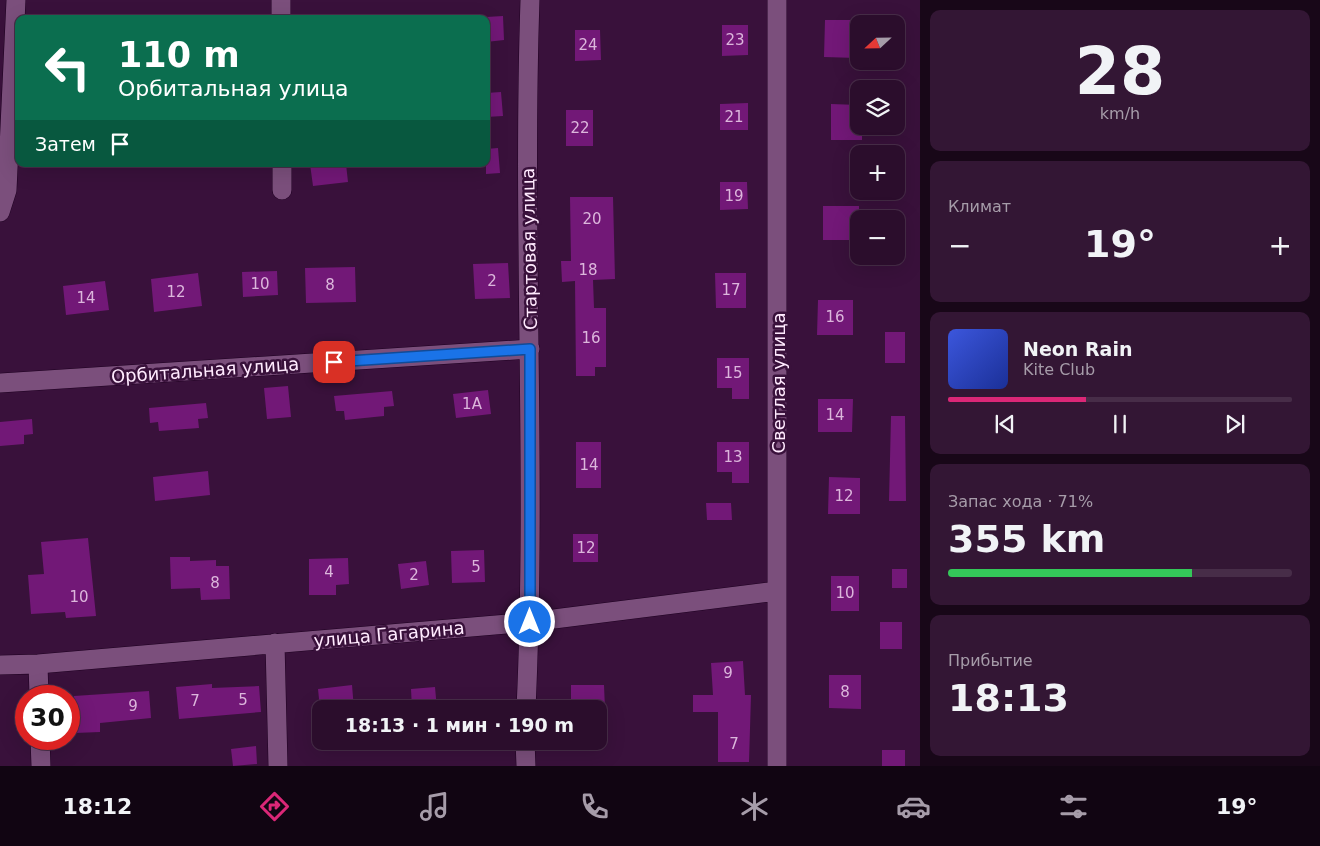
<!DOCTYPE html>
<html lang="ru">
<meta charset="utf-8">
<style>
:root{--surface:#2b0d2c;--page:#331634;--text:#f1f3f6;--muted:#a69ca9;--line:#472d48;--accent:#db2777}
body{margin:0;font-family:"DejaVu Sans",sans-serif;background:var(--page);color:var(--text);height:100vh;display:flex;flex-direction:column;font-size:19px;white-space:nowrap}
*{box-sizing:border-box;margin:0}
p{font-size:16px;color:var(--muted)}
.icon{flex:none;width:28px;height:28px;fill:none;stroke:currentColor;stroke-width:2;stroke-linecap:round;stroke-linejoin:round}
.map{position:relative;flex:1;overflow:hidden}
.details{display:flex;flex-direction:column;gap:10px;padding:10px;background:#180718;width:400px}
.details>*{flex:none}
.banner{position:absolute;left:15px;top:15px;width:475px;height:152px;border-radius:10px;box-shadow:0 5px 20px #0002,0 0 0 1px var(--line);background:#0b6e4f;color:#fff;overflow:hidden}
.needle{width:32px;rotate:248deg}
.fabs{position:absolute;left:850px;top:15px;display:grid;gap:10px}
.fabs a{display:grid;place-items:center;width:55px;height:55px;border-radius:10px;background:var(--surface);box-shadow:0 5px 20px #0002,0 0 0 1px var(--line);font-size:25px}
.speed{position:absolute;left:15px;top:685px;display:flex;gap:10px;font-size:25px;font-weight:700;text-align:center}
.speed>*{display:grid;place-content:center;width:65px;height:65px;border-radius:50%;background:var(--surface);box-shadow:0 5px 20px #0002,0 0 0 1px var(--line);line-height:1}
.speed .limit{border:8px solid #d22;background:#fff;color:#111}
.pin{position:absolute;display:grid;place-items:center;width:42px;height:42px;color:#fff;margin:-21px;border-radius:10px;box-shadow:0 2px 8px #0006}
.me{position:absolute;width:55px;margin:-28px;rotate:0deg;stroke-linejoin:round;filter:drop-shadow(0 0 4px #0008)}
.turn{display:flex;align-items:center;gap:18px;height:105px;padding:0 20px;font-size:22px}
.turn .icon{width:65px;height:65px;stroke-width:2.5}
.turn b{display:block;font-size:35px;line-height:42px}
.then{display:flex;align-items:center;height:48px;padding:0 20px;background:#0003;gap:10px;font-size:19px}
.big{font-size:38px;font-weight:700;line-height:1.1}
.details .tile{flex:1;display:flex;flex-direction:column;justify-content:center;gap:8px;min-width:0;padding:0 18px;border-radius:10px;background:var(--page)}
.details .dial{align-items:center;gap:0}
.dial b{font-size:65px;line-height:1}
.song{display:flex;align-items:center;gap:15px}
.cover{width:60px;height:60px;border-radius:8px;background:linear-gradient(135deg,hsl(230 70% 55%),hsl(230 70% 35%))}
.played{height:5px;border-radius:2px;background:linear-gradient(90deg,var(--accent) 40%,var(--line) 40%)}
.keys{display:flex;justify-content:space-around;direction:ltr}
.heat{display:flex;justify-content:space-between;align-items:center;font-size:28px;direction:ltr}
.charge{height:8px;border-radius:4px;background:linear-gradient(90deg,#34c759 71%,var(--line) 0)}
.trip{position:absolute;left:312px;top:700px;width:295px;height:50px;border-radius:10px;background:var(--surface);box-shadow:0 5px 20px #0002,0 0 0 1px var(--line);font-weight:700;line-height:50px;text-align:center}
.menu{display:flex;height:80px;justify-content:space-around;align-items:center;background:#110512;color:var(--muted)}
.menu .icon{width:35px;height:35px}
.menu .selected{color:var(--accent)}
.menu b{font-size:22px;color:var(--text)}
main{display:flex;flex:1;min-height:0}
.map>svg:first-child{display:block}
.building{fill:#721877}
.lines{fill:none;stroke-linecap:round;stroke-linejoin:round}
.minor-casing{stroke:#1e0021;stroke-width:20}
.minor{stroke:#7b4f7c;stroke-width:19}
.route-casing{stroke:#114b97;stroke-width:12}
.route{stroke:#1a73e8;stroke-width:9}
.labels{text-anchor:middle;dominant-baseline:central;stroke-width:5;stroke-linejoin:round;paint-order:stroke}
.number-label{font-size:15px;fill:#dcb6dc}
.street-label{font-size:18px;fill:#ffeafe;stroke:#39113b}
</style>
<main>
<div class="map">
<svg width="920" height="766" viewBox="0 0 920 766">
<rect width="100%" height="100%" fill="#39113b"/>
<!-- building -->
<path class="building" d="M503 16 504 40 486 42V17Z
M825 20H857V58L824 57Z
M722 25H748V55L722 56Z
M575 30H600L601 60 575 61Z
M501 92 503 116 486 117V93Z
M748 103V130H720V104Z
M831 104 859 105V126H862V140H831Z
M566 110H593V146H566Z
M498 148 500 173 486 174V149Z
M310 164H346L348 182 313 186Z
M720 182H747L748 209 720 210Z
M570 197H613L615 279 593 280 594 308H606V367H595V376H576L575 281 562 282 561 261H571Z
M823 206H859V240H823Z
M508 263 510 298 475 299 473 264Z
M355 267 356 302 306 303 305 268Z
M277 271 278 295 243 297 242 272Z
M198 273 202 306 154 312 151 279Z
M715 273H746V308H716Z
M105 281 109 310 66 315 63 286Z
M818 300H853V335H817Z
M885 332H905V363H885Z
M717 358H749V399H732V388H717Z
M288 386 291 417 267 419 264 388Z
M488 390 491 414 456 418 453 394Z
M392 391 394 406 384 407V416L345 420 344 411H336L334 396Z
M818 399H853L852 432H818Z
M206 403 208 418 198 419 199 428 159 431 158 422 150 423 149 408Z
M891 416H905L906 501H889Z
M32 419 33 434 24 435V444L0 446V422Z
M576 442H601V488H576Z
M717 442H749V483H732V472H717Z
M208 471 210 495 155 501 153 477Z
M829 477 860 478V514H828Z
M706 503H731L732 520H707Z
M573 534H598V562H573Z
M88 538 96 616 66 618 65 612 31 614 28 575 44 574 41 542Z
M484 550 485 582 452 583 451 551Z
M170 557H190V561L216 560V566H229L230 599 201 600 200 588 171 589Z
M348 558 349 584 336 585V595H309V559Z
M426 561 429 585 401 589 398 564Z
M892 569H907V588H892Z
M831 576H859V611H831Z
M880 622H902V649H880Z
M743 661 745 695H751L749 762H718V712H693V695H713L711 663Z
M829 675H861V709L829 708Z
M212 684V688L259 686 261 712 179 719 176 687Z
M352 685 354 709H320L318 689Z
M571 685H604L605 709H571Z
M435 687 437 709H412L411 689Z
M149 691 151 718 100 723V732L75 733 74 696Z
M256 746 257 764 233 766 231 749Z
M882 750H905V766H882Z"/>
<g class="lines">
<!-- minor casing -->
<g class="minor-casing">
<path id="minor" d="M281 0V19
M777 0V766
M282 164V190
M0 212 7 190 16 0
M0 383 530 349
M275 643 278 766
M38 664 39 696
M0 665 38 664 530 622 777 591
M526 709C537 473 522 236 530 0
M40 739 41 766
M525 741 526 766"/>
</g>
<!-- minor -->
<use href="#minor" class="minor"/>
</g>
<g class="lines">
<!-- route casing -->
<g class="route-casing">
<path id="route" d="M334 362 530 349V622"/>
</g>
<!-- route -->
<use href="#route" class="route"/>
</g>
<g class="labels">
<!-- number labels -->
<g class="number-label">
<text x="735" y="40">23</text>
<text x="588" y="45">24</text>
<text x="734" y="117">21</text>
<text x="580" y="128">22</text>
<text x="734" y="196">19</text>
<text x="592" y="219">20</text>
<text x="588" y="270">18</text>
<text x="492" y="281">2</text>
<text x="260" y="284">10</text>
<text x="330" y="285">8</text>
<text x="731" y="290">17</text>
<text x="176" y="292">12</text>
<text x="86" y="298">14</text>
<text x="835" y="317">16</text>
<text x="591" y="338">16</text>
<text x="733" y="373">15</text>
<text x="472" y="404">1А</text>
<text x="835" y="415">14</text>
<text x="733" y="457">13</text>
<text x="589" y="465">14</text>
<text x="844" y="496">12</text>
<text x="586" y="548">12</text>
<text x="476" y="567">5</text>
<text x="329" y="572">4</text>
<text x="414" y="575">2</text>
<text x="215" y="583">8</text>
<text x="845" y="593">10</text>
<text x="79" y="597">10</text>
<text x="728" y="673">9</text>
<text x="845" y="692">8</text>
<text x="243" y="700">5</text>
<text x="195" y="701">7</text>
<text x="133" y="706">9</text>
<text x="734" y="744">7</text>
</g>
<!-- street labels -->
<g class="street-label">
<text transform="translate(529 249) rotate(-91)">Стартовая улица</text>
<text transform="translate(205 370) rotate(-4)">Орбитальная улица</text>
<text transform="translate(778 383) rotate(-90)">Светлая улица</text>
<text transform="translate(389 634) rotate(-5)">улица Гагарина</text>
</g>
</g>
</svg>
<div class="fabs">
<a><svg class="needle" viewBox="-14 -14 28 28"><path d="M0-13l5 13h-10z" fill="#e53935"/><path d="M0 13l5-13h-10z" fill="#a69ca9"/></svg></a>
<a><svg class="icon" aria-label="layers" viewBox="0 0 24 24"><path d="M12 4l9 5-9 5-9-5zM3 14l9 5 9-5"/></svg></a>
<a>+</a>
<a>−</a>
</div>
<div class="speed"><div class="limit">30</div></div>
<div class="pin" style="left:334px;top:362px;background:#d93025"><svg class="icon" aria-label="arrive" viewBox="0 0 24 24"><path d="M6 21V4h12l-3 4 3 4H6"/></svg></div>
<svg class="me" style="left:530px;top:622px" viewBox="-20 -20 40 40"><circle r="17" fill="#1a73e8" stroke="#fff" stroke-width="3"/><path d="M0-11L8 9 0 5-8 9z" fill="#fff"/></svg>
<div class="trip">18:13 · 1 мин · 190 m</div>
<div class="banner">
<div class="turn"><svg class="icon" aria-label="left" viewBox="0 0 24 24"><path d="M17 20v-9H6M10 6l-5 5 5 5"/></svg><div><b>110 m</b>Орбитальная улица</div></div>
<div class="then">Затем<svg class="icon" aria-label="arrive" viewBox="0 0 24 24"><path d="M6 21V4h12l-3 4 3 4H6"/></svg></div>
</div>
</div>
<section class="details">
<div class="tile dial"><b>28</b><p>km/h</p></div>
<div class="tile"><p>Климат</p>
<div class="heat"><a>−</a><b class="big">19°</b><a>+</a></div>
</div>
<div class="tile">
<div class="song"><i class="cover"></i><div><b>Neon Rain</b><p>Kite Club</p></div></div>
<div class="played"></div>
<div class="keys"><svg class="icon" aria-label="previous" viewBox="0 0 24 24"><path d="M18 5L8 12l10 7zM5 5v14"/></svg><svg class="icon" aria-label="pause" viewBox="0 0 24 24"><path d="M8 5v14M16 5v14"/></svg><svg class="icon" aria-label="next" viewBox="0 0 24 24"><path d="M6 5l10 7-10 7zM19 5v14"/></svg></div>
</div>
<div class="tile"><p>Запас хода · 71%</p><b class="big">355 km</b><div class="charge"></div></div>
<div class="tile"><p>Прибытие</p><b class="big">18:13</b></div>
</section>
</main>
<nav class="menu">
<b>18:12</b>
<svg class="icon selected" aria-label="directions" viewBox="0 0 24 24"><path d="M12 3l9 9-9 9-9-9zM9 14v-3h6M13 9l2 2-2 2"/></svg>
<svg class="icon" aria-label="music" viewBox="0 0 24 24"><path d="M9 18V5l10-2v13"/><circle cx="6" cy="18" r="3"/><circle cx="16" cy="16" r="3"/></svg>
<svg class="icon" aria-label="phone" viewBox="0 0 24 24"><path d="M5 4h4l2 5-3 2q2 4 5 5l2-3 5 2v4C11 20 4 13 5 4z"/></svg>
<svg class="icon" aria-label="climate" viewBox="0 0 24 24"><path d="M12 3v18M4 7l16 10M4 17L20 7"/></svg>
<svg class="icon" aria-label="car" viewBox="0 0 24 24"><path d="M5 17H2v-5l4-1 3-4h7l3 4 3 1v5h-3M9 17h6M6 11h13"/><circle cx="7" cy="17" r="2"/><circle cx="17" cy="17" r="2"/></svg>
<svg class="icon" aria-label="filters" viewBox="0 0 24 24"><path d="M4 7h16M4 17h16"/><circle cx="9" cy="7" r="2"/><circle cx="15" cy="17" r="2"/></svg>
<b>19°</b>
</nav>
